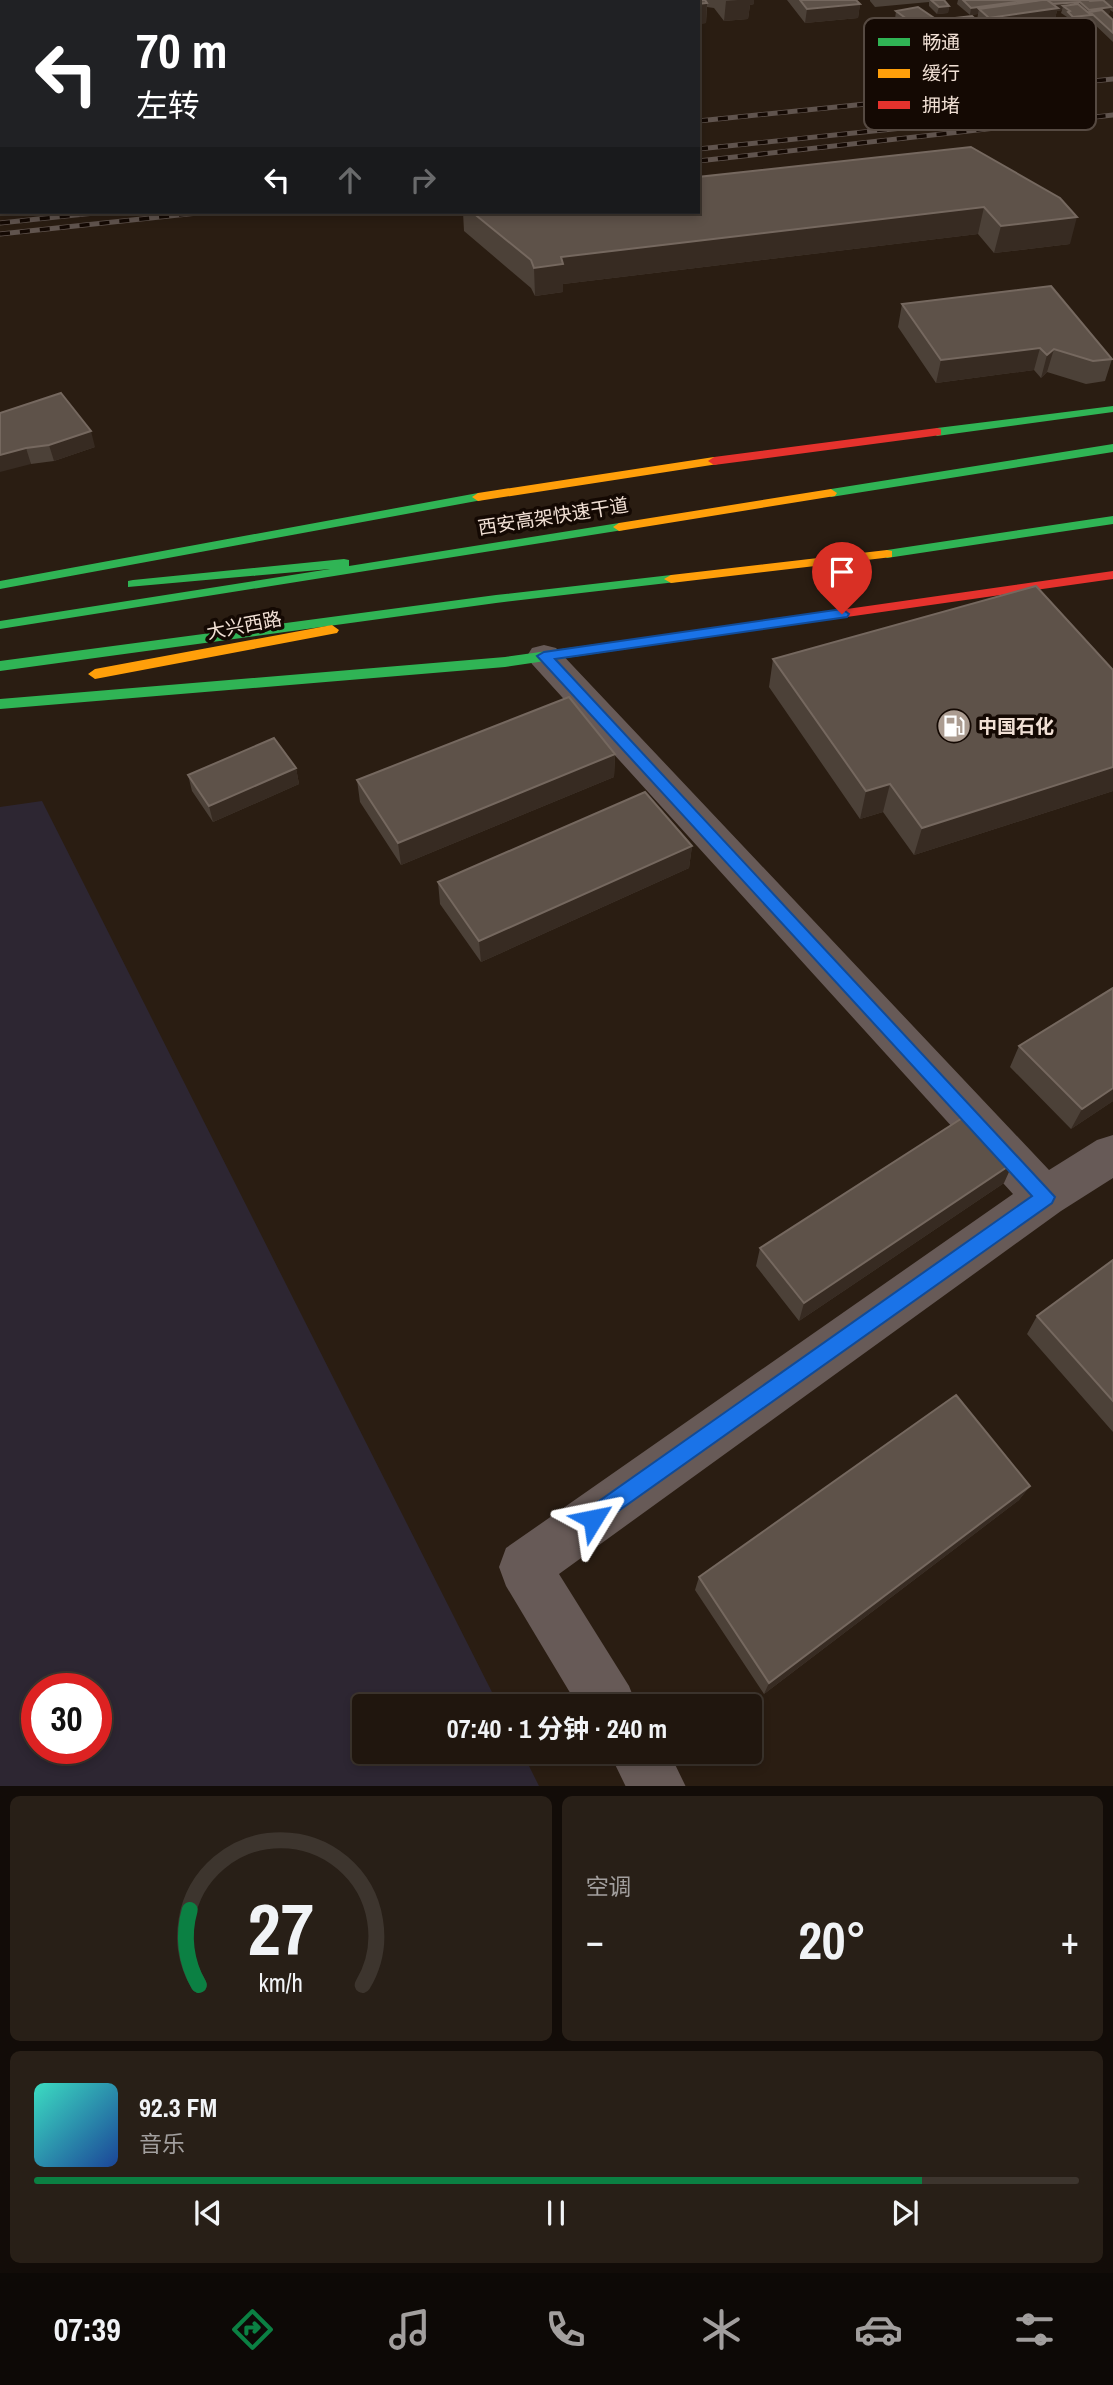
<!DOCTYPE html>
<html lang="zh">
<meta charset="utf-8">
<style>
:root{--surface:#20160e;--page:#281f17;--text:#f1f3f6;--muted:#a29f9e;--line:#3d352e;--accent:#0b8043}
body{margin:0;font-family:"Archivo Narrow","Noto Sans SC",sans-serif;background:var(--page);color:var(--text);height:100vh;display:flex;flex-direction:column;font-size:26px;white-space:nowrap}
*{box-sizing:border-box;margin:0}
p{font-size:23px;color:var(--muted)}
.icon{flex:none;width:38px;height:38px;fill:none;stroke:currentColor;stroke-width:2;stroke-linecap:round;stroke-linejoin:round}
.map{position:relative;height:1786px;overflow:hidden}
.side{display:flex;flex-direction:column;gap:10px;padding:10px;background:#120c08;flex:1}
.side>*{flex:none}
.banner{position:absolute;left:0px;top:0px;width:700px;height:214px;box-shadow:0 4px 10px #0003,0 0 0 2px var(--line);background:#202124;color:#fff;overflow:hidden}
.speed{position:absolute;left:21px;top:1673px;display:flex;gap:14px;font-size:35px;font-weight:700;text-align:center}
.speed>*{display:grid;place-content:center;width:91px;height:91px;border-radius:50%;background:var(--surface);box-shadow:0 4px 10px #0003,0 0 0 2px var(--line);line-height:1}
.speed .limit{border:10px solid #d22;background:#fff;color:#111}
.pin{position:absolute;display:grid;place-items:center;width:60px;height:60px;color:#fff;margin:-72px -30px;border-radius:50% 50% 50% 0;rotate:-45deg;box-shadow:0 0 7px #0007}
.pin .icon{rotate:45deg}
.me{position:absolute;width:77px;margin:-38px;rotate:55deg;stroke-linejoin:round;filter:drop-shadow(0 0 5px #0008)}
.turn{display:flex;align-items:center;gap:24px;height:147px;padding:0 21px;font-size:32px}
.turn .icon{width:91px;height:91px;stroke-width:2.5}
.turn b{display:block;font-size:49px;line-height:60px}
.lanes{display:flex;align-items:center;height:66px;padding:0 21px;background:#0003;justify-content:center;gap:35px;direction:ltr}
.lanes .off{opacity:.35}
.big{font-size:52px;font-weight:700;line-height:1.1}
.side .widget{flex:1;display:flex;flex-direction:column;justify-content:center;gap:10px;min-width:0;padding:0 24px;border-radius:10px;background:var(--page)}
.side .dial{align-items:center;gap:0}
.dial svg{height:182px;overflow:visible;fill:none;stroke:var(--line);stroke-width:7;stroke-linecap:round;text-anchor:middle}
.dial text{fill:var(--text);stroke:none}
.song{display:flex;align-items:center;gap:21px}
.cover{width:84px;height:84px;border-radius:10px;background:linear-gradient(135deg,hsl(170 70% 55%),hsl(220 70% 35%))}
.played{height:7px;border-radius:4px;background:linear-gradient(90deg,var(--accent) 85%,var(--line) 85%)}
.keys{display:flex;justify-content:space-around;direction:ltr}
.heat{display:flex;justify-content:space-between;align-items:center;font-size:38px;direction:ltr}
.side .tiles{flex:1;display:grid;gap:10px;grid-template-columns:1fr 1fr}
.widget:last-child{grid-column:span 2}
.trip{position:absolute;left:352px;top:1694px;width:410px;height:70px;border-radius:7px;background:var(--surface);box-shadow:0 4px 10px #0003,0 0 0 2px var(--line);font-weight:700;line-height:70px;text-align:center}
.dock{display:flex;height:112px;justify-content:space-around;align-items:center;background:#0d0906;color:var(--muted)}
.dock .icon{width:49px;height:49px}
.dock .active{color:var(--accent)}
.dock b{font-size:32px;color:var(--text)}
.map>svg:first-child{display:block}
.commercial{fill:#2d2632;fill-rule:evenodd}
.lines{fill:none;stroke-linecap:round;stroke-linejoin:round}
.street{fill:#675a57;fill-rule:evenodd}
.fast{fill:#30b455;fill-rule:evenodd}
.slow{fill:#ff9f0a;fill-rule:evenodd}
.jam{fill:#e5322d;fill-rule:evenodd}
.rail-casing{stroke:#60544e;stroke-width:5}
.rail{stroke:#140903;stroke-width:3.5;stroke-dasharray:10;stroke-linecap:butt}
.wall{fill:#4c4138}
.shaded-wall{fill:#372b22}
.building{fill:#5e5249;stroke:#75685f;stroke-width:2}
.route{fill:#1a73e8;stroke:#114b97;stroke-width:2}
.labels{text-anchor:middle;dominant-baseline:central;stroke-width:7;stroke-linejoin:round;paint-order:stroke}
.street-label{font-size:19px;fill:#f1e0d5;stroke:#140903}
.poi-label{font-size:19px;font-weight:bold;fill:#f1e0d5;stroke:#140903;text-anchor:start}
.key{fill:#140903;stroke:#564a42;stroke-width:2}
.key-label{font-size:19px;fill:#f1e0d5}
</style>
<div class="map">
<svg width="1113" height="1787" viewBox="0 0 1113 1787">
<rect width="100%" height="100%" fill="#2a1d12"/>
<!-- commercial -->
<path class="commercial" d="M42 801 499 1706H364V1752H522L539 1786H0V807ZM37 1689H96V1748H37Z"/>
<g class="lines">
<!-- street -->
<path class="street" d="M544 645 556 648 1049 1170 1097 1140 1113 1135V1178L1061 1211 559 1574 629 1686 637 1706H578L506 1586 499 1567 506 1548 1013 1194 532 664 527 656 532 648Z
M609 1752H669L686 1787H626Z"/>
<!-- fast -->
<path class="fast" d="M1113 406V412L937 436 931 432 937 428Z
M1113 444V452L831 497 825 493 831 489Z
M478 493 484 497 482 500 0 589V581Z
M1113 516V524L887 558 881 554 887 550Z
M619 523 625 527 623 530 0 629V621L330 569 128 587V581L133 580 344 559 349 560V566Z
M671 575 676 576V582L496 603 0 671V661L496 595Z
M784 618 789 619 791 622 789 625 505 667 0 709V699L505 657Z"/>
<!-- slow -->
<path class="slow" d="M714 457 718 458V464L478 501 472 497 478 493Z
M831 489 837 493 835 496 619 531 613 527 619 523Z
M887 550 892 551V557L671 583 664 579 671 575Z
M332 625 339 630 337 633 95 679 88 674 95 669Z"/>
<!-- jam -->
<path class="jam" d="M937 428 941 429V435L714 465 708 461 714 457Z
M1113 571V579L784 626 777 622 784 618Z"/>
<!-- rail casing -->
<g class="rail-casing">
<path id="rail" d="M698 121 1113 79
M698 149 980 120
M698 161 1113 115
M0 223 104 212
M0 234 207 212"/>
</g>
<!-- rail -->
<use href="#rail" class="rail"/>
</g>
<!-- wall -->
<path class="wall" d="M0 0 2 2V16H0Z
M121 0H184L177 2H123Z
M489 0H754V4L750 5 748 19 724 21 714 8 707 7 706 23 698 24V2H472Z
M787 0H856L860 4 858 18 805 23Z
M870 0H944L949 6 948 13 937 14 929 6V2L875 7 870 1Z
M958 0H1035L1036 1 1113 0V12L1110 10 1109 14 1107 15 1113 20V42L1090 20 1089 22 1072 24 1066 19 1067 17 1061 13 1062 10 1057 11 1054 22 1029 26 1037 34 1049 40 1047 48 1016 51 1009 43 993 45 987 38 968 40 954 25 955 18 977 20 978 14 970 15 957 4Z
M896 11 943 24V26L946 37 944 38 948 50 928 52 911 36 912 31 895 19Z
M971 147 1070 244 994 253 978 234 563 284V292L535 296 531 288 464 231 463 212H698Z
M902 304 1112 359 1105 381 1086 384 1047 372 1041 378 1034 370 936 383 898 327Z
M0 413 95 447 54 461 31 464Z
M773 659 1113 670V791L914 855 883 812 860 819 769 687Z
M615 754 614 777 401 865 360 802 357 780Z
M296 768 299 784 213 822 192 791 188 775Z
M692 846 689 868 481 962 440 904 438 882Z
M1113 988V1101L1071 1129 1010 1067 1019 1046Z
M1004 1183 799 1321 756 1266 760 1248Z
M1113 1260V1432L1027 1334 1037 1316Z
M1030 1486 1019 1500 764 1694 695 1590 699 1577Z"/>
<!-- shaded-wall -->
<path class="shaded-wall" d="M55 0H70L69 2H50Z
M134 0H160V2H134Z
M164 0H184L177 2H164Z
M657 0H666V2H657Z
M738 0H754V4L750 5 748 19 724 21 726 1Z
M1024 1 1022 8 979 9 978 14 970 15 971 8Z
M698 2 707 3 706 23 698 24Z
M1080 2 1078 9 1063 6 1062 10 1057 11 1054 22 989 31 987 38 968 40 970 33 986 31 989 18 1052 4Z
M860 4 858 18 805 23 807 9Z
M949 6 948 13 937 14 939 7Z
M1111 7 1109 14 1095 16 1090 12 1089 15H1087L1089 10Z
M947 30 946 37 936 39 938 32Z
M1049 40 1047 48 1016 51 1018 43Z
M949 42 948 50 928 52 930 45Z
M2 65V87H0V66Z
M984 207 978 234 563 284V292L535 296 534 268 561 257Z
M1077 217 1070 244 994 253 1001 226Z
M1040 348 1034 370 936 383 941 360Z
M1054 349 1047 372 1041 378 1047 355Z
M91 431 95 447 54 461 49 445Z
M26 448 31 464 0 472V455Z
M615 754 614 777 401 865 398 843Z
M1113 767V791L914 855 922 828Z
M296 768 299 784 213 822 209 806Z
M890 784 883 812 860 819 866 791Z
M692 846 689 868 481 962 479 941Z
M1113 1088V1101L1071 1129 1082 1109Z
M1013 1163 1004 1183 799 1321 804 1303Z
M1030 1486 1019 1500 764 1694 769 1683Z"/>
<!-- building -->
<path class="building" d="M0 0H55L50 2H0Z
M489 0H540L541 2H472Z
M546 0H596H592L593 2H548Z
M610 0H643L644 2H611Z
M673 0H705L707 3 698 4V2H675Z
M800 0H856L860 4 807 9Z
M931 0H944L949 6 939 7Z
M963 0H1035L1036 1 1025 2 1024 1 971 8Z
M1042 0H1047L1058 8 989 18 979 9Z
M1047 0H1089L1090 1 1103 0 1111 7 1089 10 1080 2 1053 4Z
M1078 4 1091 15 1073 17 1068 12 1070 11 1063 6Z
M918 7 943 24H940L947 30 938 32 949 42 930 45 912 29 919 28 896 11Z
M1102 10 1113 20V33L1090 12Z
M972 16 984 27 1025 22 1037 34H1043L1049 40 1018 43 1011 36 994 37 989 31 970 33 955 18Z
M0 40H2V65L0 66Z
M971 147 1060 198 1077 217 1001 226 984 207 561 257 563 264 534 268 531 260 472 212H698V177Z
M1051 286 1112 359 1093 361 1054 349 1047 355 1040 348 941 360 902 304Z
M61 393 91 431 49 445 26 448 0 455V413Z
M1036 586 1113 670V767L922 828 890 784 866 791 773 659Z
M569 697 615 754 398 843 357 780Z
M274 738 296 768 209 806 188 775Z
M645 792 692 846 479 941 438 882Z
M1113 988V1088L1082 1109 1019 1046Z
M967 1115 1013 1163 804 1303 760 1248Z
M1113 1260V1401L1037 1316Z
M956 1395 1030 1486 769 1683 699 1577Z"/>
<!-- route -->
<path class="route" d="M842 609 849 614 847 617 555 659 1055 1197 1052 1203 593 1529 585 1526 582 1519 585 1511 1032 1196 537 656 544 652Z"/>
<!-- icons -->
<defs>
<g id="fuel-disc" transform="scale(1.75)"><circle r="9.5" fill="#ab9c91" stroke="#140903"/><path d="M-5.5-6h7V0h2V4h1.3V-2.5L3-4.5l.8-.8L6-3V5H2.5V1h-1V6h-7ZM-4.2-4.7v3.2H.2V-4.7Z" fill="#fff"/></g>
</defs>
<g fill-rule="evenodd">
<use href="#fuel-disc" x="954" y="726"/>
</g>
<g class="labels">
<!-- street labels -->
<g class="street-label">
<text transform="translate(553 516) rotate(-9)">西安高架快速干道</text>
<text transform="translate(244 625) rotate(-11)">大兴西路</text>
</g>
<!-- poi labels -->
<g class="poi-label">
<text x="978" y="726">中国石化</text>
</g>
</g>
<!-- legend -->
<rect x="864" y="18" width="232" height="112" rx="10" class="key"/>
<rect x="878" y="38" width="32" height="8" fill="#30b455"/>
<rect x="878" y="69" width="32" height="9" fill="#ff9f0a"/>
<rect x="878" y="101" width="32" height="8" fill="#e5322d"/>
<g class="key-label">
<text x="922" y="49">畅通</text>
<text x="922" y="80">缓行</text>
<text x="922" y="112">拥堵</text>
</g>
</svg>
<div class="speed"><div class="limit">30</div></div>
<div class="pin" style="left:842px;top:614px;background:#d93025"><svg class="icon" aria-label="arrive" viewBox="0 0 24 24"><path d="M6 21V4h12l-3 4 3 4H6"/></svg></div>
<svg class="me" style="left:593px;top:1519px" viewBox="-20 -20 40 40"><path d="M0-17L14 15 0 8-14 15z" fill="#1a73e8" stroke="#fff" stroke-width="4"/></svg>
<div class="trip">07:40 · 1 分钟 · 240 m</div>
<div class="banner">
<div class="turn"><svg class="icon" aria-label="left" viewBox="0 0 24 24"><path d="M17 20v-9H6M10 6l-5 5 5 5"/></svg><div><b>70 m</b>左转</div></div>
<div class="lanes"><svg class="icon" aria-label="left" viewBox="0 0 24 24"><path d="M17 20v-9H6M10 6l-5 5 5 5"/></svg><svg class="icon off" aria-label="ahead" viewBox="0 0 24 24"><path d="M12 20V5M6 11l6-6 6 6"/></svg><svg class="icon off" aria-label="right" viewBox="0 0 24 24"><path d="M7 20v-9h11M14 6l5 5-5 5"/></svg></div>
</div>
</div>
<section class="side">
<div class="tiles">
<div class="widget dial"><svg viewBox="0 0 100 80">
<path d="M14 69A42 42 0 1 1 86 69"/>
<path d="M14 69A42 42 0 0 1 10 36" stroke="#0b8043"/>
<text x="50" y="56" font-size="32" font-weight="700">27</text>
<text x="50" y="72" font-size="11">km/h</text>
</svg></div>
<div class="widget"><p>空调</p>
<div class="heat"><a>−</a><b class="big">20°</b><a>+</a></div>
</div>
<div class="widget">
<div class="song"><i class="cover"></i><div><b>92.3 FM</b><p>音乐</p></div></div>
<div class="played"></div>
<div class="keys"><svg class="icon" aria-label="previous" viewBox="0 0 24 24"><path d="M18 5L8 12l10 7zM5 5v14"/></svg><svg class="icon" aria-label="pause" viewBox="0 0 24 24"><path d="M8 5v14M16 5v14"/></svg><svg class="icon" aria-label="next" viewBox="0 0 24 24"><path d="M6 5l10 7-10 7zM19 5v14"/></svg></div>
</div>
</div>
</section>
<nav class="dock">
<b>07:39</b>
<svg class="icon active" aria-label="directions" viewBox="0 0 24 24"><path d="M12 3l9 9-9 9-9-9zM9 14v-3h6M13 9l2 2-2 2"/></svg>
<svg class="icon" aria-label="music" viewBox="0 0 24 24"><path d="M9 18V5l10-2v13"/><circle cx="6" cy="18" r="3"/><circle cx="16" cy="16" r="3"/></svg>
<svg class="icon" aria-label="phone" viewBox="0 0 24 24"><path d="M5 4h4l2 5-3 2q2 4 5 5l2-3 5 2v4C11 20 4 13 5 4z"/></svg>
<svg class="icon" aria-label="climate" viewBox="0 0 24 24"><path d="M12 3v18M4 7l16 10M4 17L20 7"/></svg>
<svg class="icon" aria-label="car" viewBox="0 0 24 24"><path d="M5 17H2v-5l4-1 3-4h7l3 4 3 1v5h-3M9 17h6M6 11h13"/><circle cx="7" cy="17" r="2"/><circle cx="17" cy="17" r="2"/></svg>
<svg class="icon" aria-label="filters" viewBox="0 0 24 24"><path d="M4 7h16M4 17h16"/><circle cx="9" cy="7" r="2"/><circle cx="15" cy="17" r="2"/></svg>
</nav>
